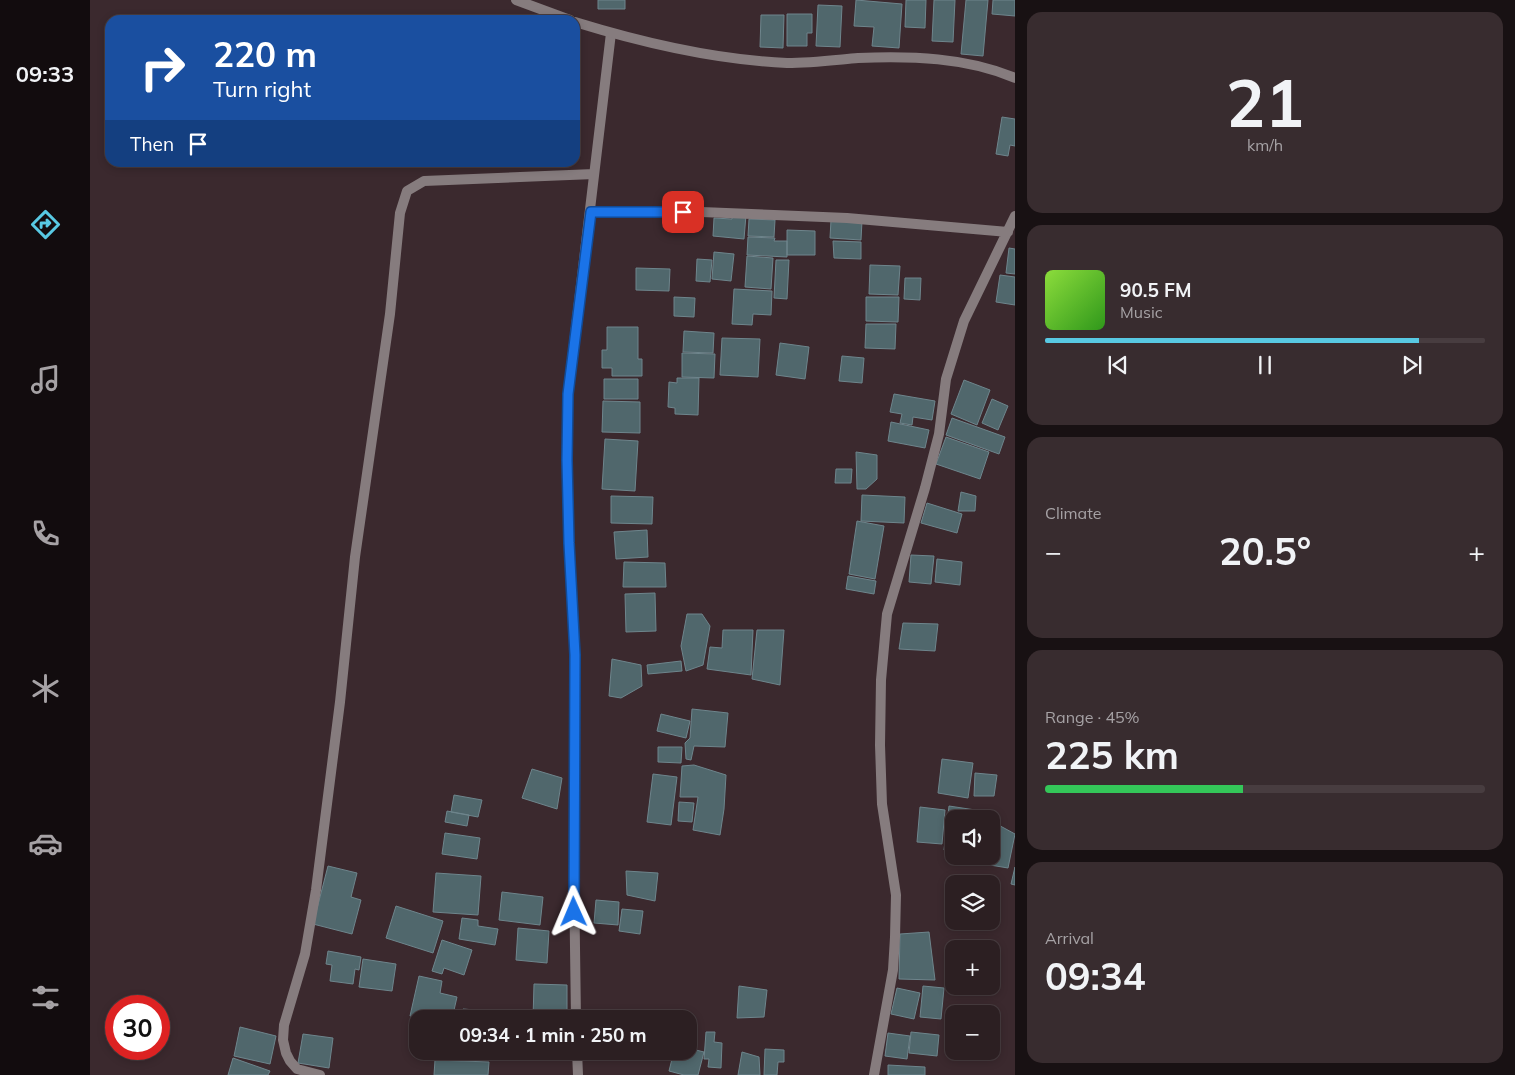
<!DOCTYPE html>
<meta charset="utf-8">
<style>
:root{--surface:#2c1f22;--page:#382c2f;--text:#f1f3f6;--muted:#a6a2a5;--line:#483d40;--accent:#58c9e3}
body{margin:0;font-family:Mulish,sans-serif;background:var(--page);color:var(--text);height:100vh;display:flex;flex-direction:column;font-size:19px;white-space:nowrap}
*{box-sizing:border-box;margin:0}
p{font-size:16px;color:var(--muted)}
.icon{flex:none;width:28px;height:28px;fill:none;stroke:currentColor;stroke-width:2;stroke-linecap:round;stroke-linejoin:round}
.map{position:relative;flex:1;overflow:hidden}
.sheet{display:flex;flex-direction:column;gap:12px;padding:12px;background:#181113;width:500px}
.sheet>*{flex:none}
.top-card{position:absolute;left:15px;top:15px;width:475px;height:152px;border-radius:15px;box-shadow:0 2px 8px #0003,0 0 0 1px var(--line);background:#1a4fa0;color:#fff;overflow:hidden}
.buttons{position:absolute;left:855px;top:810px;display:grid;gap:10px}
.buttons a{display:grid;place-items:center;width:55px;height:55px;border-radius:10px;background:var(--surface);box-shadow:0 2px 8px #0003,0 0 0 1px var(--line);font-size:25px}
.speed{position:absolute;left:15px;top:995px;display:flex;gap:10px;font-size:25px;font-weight:700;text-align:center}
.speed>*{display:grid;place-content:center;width:65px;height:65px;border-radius:50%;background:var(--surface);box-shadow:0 2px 8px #0003,0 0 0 1px var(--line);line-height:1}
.speed .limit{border:8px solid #d22;background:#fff;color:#111}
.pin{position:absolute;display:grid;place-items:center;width:42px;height:42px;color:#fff;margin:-21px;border-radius:10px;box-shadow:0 2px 8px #0006}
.me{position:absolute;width:55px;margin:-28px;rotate:359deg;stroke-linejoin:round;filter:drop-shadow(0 0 4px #0008)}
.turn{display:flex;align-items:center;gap:18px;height:105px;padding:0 25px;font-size:22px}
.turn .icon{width:65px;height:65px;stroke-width:2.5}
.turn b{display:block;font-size:35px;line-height:42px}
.then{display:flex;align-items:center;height:48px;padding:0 25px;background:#0003;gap:10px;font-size:19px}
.big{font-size:38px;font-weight:700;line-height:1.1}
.sheet .card{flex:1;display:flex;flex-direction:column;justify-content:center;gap:8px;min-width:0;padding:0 18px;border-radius:15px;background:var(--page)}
.sheet .dial{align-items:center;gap:0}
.dial b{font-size:65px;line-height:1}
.song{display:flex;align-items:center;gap:15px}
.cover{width:60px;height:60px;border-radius:8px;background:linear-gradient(135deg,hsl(90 70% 55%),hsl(110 70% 35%))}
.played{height:5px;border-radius:2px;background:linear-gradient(90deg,var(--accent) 85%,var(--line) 85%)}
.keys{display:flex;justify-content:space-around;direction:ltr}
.heat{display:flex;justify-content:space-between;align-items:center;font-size:28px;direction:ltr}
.charge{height:8px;border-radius:4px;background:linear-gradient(90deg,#34c759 45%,var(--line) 0)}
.trip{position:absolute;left:319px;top:1010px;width:288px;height:50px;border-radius:15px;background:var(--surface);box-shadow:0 2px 8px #0003,0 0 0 1px var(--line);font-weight:700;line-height:50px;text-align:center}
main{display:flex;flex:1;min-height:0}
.tabs{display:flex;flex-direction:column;width:90px;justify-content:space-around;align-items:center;background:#120c0e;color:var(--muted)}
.tabs .icon{width:35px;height:35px}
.tabs .selected{color:var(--accent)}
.tabs b{font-size:22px;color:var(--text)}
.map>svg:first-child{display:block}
.building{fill:#50676c;stroke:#6e858c}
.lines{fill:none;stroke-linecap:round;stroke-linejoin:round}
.minor{stroke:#867c7e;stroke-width:10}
.tertiary{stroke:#867c7e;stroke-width:10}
.route-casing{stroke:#114b97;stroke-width:12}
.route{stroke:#1a73e8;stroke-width:9}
</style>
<main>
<nav class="tabs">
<b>09:33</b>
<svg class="icon selected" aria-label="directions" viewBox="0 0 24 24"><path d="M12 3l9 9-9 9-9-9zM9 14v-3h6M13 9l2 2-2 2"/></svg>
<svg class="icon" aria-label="music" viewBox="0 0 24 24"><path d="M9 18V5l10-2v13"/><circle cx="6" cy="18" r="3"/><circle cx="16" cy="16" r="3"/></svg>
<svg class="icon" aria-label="phone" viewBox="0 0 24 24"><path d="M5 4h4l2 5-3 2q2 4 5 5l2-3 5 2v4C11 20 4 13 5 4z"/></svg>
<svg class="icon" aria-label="climate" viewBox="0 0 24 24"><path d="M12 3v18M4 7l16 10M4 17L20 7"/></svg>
<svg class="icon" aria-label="car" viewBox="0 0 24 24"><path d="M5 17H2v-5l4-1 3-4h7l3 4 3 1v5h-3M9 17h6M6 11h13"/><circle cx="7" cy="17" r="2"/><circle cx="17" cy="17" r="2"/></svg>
<svg class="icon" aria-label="filters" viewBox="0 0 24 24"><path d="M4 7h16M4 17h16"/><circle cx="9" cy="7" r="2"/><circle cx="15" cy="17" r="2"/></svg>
</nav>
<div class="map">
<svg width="925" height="1075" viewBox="0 0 925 1075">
<rect width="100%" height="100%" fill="#3b292e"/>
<!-- building -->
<path class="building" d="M508 0H535V9H508Z
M766 0 812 4 809 48 782 46 784 27 764 26Z
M816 0H836L835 28 815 27Z
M844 0H865L863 42 842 41Z
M876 0H898L893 56 871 54Z
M903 0H925V16L902 14Z
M728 5 752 6 750 47 726 46Z
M697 14H722V33H717V46H697Z
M671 15H694L693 48 670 47Z
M912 117 925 119V146L920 145 918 156 906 154Z
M642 214 656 215 654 239 623 236 624 218 642 219Z
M659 219 685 220 684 237 658 236Z
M741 220 772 221 771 240 740 238Z
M697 230 725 231V255H697Z
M658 237 685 238 684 241H697V257L657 255Z
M743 241 771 242V259L744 258Z
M919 248 925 249V274L916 273Z
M624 252 644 254 641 281 622 279Z
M657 256 683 258 681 289 655 287Z
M607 259 622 260 620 282 606 281Z
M686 260H699L697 299 684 298Z
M780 265 810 266 808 295 779 294Z
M546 268 580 269 579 291 546 290Z
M910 275 925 277V305L906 302Z
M815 278H831L830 300 814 299Z
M644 289 682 291 681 315 663 314 662 325 642 324Z
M584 297 605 298 604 317 584 316Z
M776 297H809L808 322 776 321Z
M776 324H806L805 349 775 348Z
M517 327H548V359H552V376H522V368H512V350H517Z
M594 331 624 333 623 353 593 352Z
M632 338 670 339 668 377 630 375Z
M690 343 719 347 715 379 686 375Z
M592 353 625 354 624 378 592 377Z
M752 356 774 358 772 383 749 381Z
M587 378H609L608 415 585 414V408L578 407 579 382 587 383Z
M514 379H548V399H514Z
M874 380 900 390 887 425 861 414Z
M804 394 845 401 842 420 823 417 822 425 810 423 812 414 800 412Z
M902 399 918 406 908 430 892 423Z
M513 401 550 402V433L512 432Z
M862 418 915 437 909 454 856 435Z
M801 422 839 430 835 448 798 441Z
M856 437 899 452 890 479 846 464Z
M515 439 548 441 545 491 512 489Z
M766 452 787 455V479L776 489H767Z
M746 469H762L761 483H745Z
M871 492 886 496 885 511H868Z
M772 495 815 497 814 523 771 521Z
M521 496 563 497 562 524 521 523Z
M837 503 872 514 867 533 831 523Z
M767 521 794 526 785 579 759 574Z
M557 530 558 557 526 559 524 532Z
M821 555 844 556 841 584 819 582Z
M847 559 872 562 870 585 845 582Z
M534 562 575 563 576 587H533Z
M758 576 786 581 784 594 756 589Z
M565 593 566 631 536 632 535 594Z
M597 614H612L620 626 613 665 596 671 591 646Z
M813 623 848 624 845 651 809 649Z
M633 630H663L661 675 617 669 620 647 632 648Z
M667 630H694L690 685 662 679Z
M522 659 551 665 552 686 531 698 519 696Z
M591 661 592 671 558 674 557 665Z
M602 709 638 713 635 747 604 746 601 760 596 759 595 743 600 738Z
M571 714 600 721 596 738 567 731Z
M568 747H592L591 763 568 762Z
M852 759 883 763 878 798 848 793Z
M604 765 636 775 634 809 630 835 603 830 608 797H590L592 766Z
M442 769 472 778 467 809 432 798Z
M885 773 907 775 904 796H884Z
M563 774 587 777 581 825 557 822Z
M364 795 392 800 388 817 361 812Z
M589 802 604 803 602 822 588 821Z
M859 806 892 811 891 819H864V851L854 850Z
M830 807 855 810 852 844 827 842Z
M357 811 379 815 377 826 355 822Z
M903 822 925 834 918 868 894 864 896 856H901V830Z
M355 833 390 838 387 859 352 854Z
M238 866 267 873 261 897 271 900 262 934 223 924Z
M925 867V885L921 884Z
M536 871 568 873 565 901 537 895Z
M346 873 391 876 388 915 343 912Z
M412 892 453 897 450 925 409 920Z
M506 900 529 902 528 925 504 923Z
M306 906 353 921 343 953 296 938Z
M532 909 553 911 550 934 529 931Z
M372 918 388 920V926L408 929 405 945 369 939Z
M428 928 459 931 457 963 426 960Z
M839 932 845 980 809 979 810 934Z
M352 940 382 950 374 975 354 968 352 974 342 971Z
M238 951 271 957 269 970 265 969 263 984 240 981 242 965 236 964Z
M273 959 306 964 302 991 269 987Z
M329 976 352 981 350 993 367 997 362 1019H333L320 1016Z
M444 984 477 985V1011H463L462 1019H443Z
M649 986 677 990 674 1017 647 1018Z
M833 986 854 988 851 1019 830 1017Z
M807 988 830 993 824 1019 801 1014Z
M373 1009 409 1012 408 1019H372Z
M150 1027 186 1036 180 1064 144 1056Z
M616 1032H625L624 1042 632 1043 631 1068 618 1067 619 1059H614Z
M821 1032 849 1035 847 1056 819 1053Z
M798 1033 820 1036 817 1059 795 1056Z
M213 1034 243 1038 239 1068 208 1063Z
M598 1048 614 1052 608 1075H594L579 1071 584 1051H598Z
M675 1049 694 1050V1062H688L687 1075H674Z
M369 1051H405L404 1057 369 1054Z
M652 1052 669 1057 670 1075H648Z
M143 1058 180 1071 178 1075H138Z
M345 1060 399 1062 398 1075H344Z
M798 1065 835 1067V1075H798Z"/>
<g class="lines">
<!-- minor -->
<path class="minor" d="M501 212H611L757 218 918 232
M486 1019 484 876 485 655 479 543 477 460 478 394 521 33
M487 1051 488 1075
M230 1075 207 1069 200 1061 196 1053 193 1040 194 1025 215 954 226 890 250 702 265 557 300 314 310 213 317 191 334 181 504 174
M784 1075 803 970 805 937 806 895 792 804 790 745 791 680 797 614 835 488 849 434 856 379 874 321 925 216"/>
<!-- tertiary -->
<path class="tertiary" d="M426 0 480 20
M485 22C550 42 628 60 697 63 720 63 745 60 768 58 821 56 876 57 925 78"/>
</g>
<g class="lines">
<!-- route casing -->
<g class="route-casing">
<path id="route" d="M484 912 485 655 479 543 477 460 478 394 501 212H593"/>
</g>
<!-- route -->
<use href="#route" class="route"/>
</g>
</svg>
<div class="buttons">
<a><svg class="icon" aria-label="sound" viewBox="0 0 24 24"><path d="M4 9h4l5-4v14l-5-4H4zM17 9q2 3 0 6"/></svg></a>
<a><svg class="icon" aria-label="layers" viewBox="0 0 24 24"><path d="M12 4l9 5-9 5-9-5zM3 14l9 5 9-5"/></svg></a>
<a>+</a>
<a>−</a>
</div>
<div class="speed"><div class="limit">30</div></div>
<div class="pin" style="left:593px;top:212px;background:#d93025"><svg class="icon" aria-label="arrive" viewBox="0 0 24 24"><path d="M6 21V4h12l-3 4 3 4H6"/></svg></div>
<svg class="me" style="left:484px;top:912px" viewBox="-20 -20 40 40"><path d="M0-17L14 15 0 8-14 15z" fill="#1a73e8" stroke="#fff" stroke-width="4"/></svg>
<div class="trip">09:34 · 1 min · 250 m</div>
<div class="top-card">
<div class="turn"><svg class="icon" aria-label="right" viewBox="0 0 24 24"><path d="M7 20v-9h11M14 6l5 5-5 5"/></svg><div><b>220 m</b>Turn right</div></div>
<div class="then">Then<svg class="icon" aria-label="arrive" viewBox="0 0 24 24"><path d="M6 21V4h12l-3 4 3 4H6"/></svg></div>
</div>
</div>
<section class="sheet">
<div class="card dial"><b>21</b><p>km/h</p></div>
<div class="card">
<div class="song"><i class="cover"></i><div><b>90.5 FM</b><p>Music</p></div></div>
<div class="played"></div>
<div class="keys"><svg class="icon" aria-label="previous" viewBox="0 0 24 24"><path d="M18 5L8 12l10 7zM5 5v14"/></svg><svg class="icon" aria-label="pause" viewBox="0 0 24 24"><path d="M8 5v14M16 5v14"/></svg><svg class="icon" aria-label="next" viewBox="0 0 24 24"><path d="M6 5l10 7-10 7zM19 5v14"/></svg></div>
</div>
<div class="card"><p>Climate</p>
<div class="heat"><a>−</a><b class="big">20.5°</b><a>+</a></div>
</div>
<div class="card"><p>Range · 45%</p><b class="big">225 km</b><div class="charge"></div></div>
<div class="card"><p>Arrival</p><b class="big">09:34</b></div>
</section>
</main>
